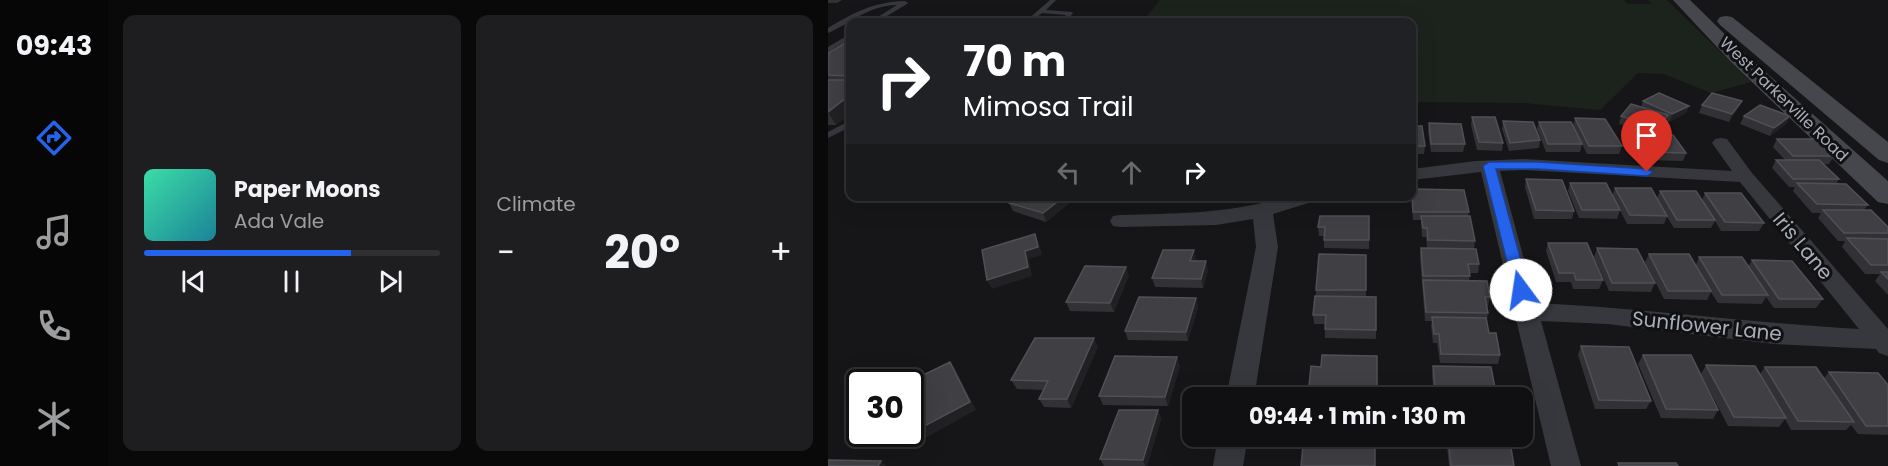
<!DOCTYPE html>
<meta charset="utf-8">
<style>
:root{--surface:#101012;--page:#1e1e20;--text:#f1f3f6;--muted:#9c9d9f;--line:#303032;--accent:#2563eb}
body{margin:0;font-family:Poppins,sans-serif;background:var(--page);color:var(--text);height:100vh;display:flex;flex-direction:column;font-size:22px;white-space:nowrap}
*{box-sizing:border-box;margin:0}
p{font-size:20px;color:var(--muted)}
.icon{flex:none;width:33px;height:33px;fill:none;stroke:currentColor;stroke-width:2;stroke-linecap:round;stroke-linejoin:round}
.map{position:relative;flex:1;overflow:hidden}
.panel{display:flex;flex-direction:column;gap:15px;padding:15px;background:#09090a;width:720px}
.panel>*{flex:none}
.top-card{position:absolute;left:18px;top:18px;width:570px;height:183px;border-radius:12px;box-shadow:0 6px 24px #0002,0 0 0 2px var(--line);background:#202124;color:#fff;overflow:hidden}
.speed{position:absolute;left:18px;top:369px;display:flex;gap:12px;font-size:30px;font-weight:700;text-align:center}
.speed>*{display:grid;place-content:center;width:78px;height:78px;border-radius:50%;background:var(--surface);box-shadow:0 6px 24px #0002,0 0 0 2px var(--line);line-height:1}
.speed .limit{border:3px solid #111;border-radius:9px;background:#fff;color:#111}
.pin{position:absolute;display:grid;place-items:center;width:51px;height:51px;color:#fff;margin:-62px -26px;border-radius:50% 50% 50% 0;rotate:-45deg;box-shadow:0 0 6px #0007}
.pin .icon{rotate:45deg}
.me{position:absolute;width:66px;margin:-33px;rotate:346deg;stroke-linejoin:round;filter:drop-shadow(0 0 4px #0008)}
.turn{display:flex;align-items:center;gap:21px;height:126px;padding:0 18px;font-size:27px}
.turn .icon{width:78px;height:78px;stroke-width:2.5}
.turn b{display:block;font-size:42px;line-height:51px}
.lanes{display:flex;align-items:center;height:57px;padding:0 18px;background:#0003;justify-content:center;gap:30px;direction:ltr}
.lanes .off{opacity:.35}
.big{font-size:45px;font-weight:700;line-height:1.1}
.panel .card{flex:1;display:flex;flex-direction:column;justify-content:center;gap:9px;min-width:0;padding:0 21px;border-radius:12px;background:var(--page)}
.song{display:flex;align-items:center;gap:18px}
.cover{width:72px;height:72px;border-radius:9px;background:linear-gradient(135deg,hsl(160 70% 55%),hsl(190 70% 35%))}
.played{height:6px;border-radius:3px;background:linear-gradient(90deg,var(--accent) 70%,var(--line) 70%)}
.keys{display:flex;justify-content:space-around;direction:ltr}
.heat{display:flex;justify-content:space-between;align-items:center;font-size:33px;direction:ltr}
.panel .tiles{flex:1;display:grid;gap:15px;grid-template-columns:repeat(2,1fr)}
.trip{position:absolute;left:354px;top:387px;width:351px;height:60px;border-radius:12px;background:var(--surface);box-shadow:0 6px 24px #0002,0 0 0 2px var(--line);font-weight:700;line-height:60px;text-align:center}
main{display:flex;flex:1;min-height:0}
.dock{display:flex;flex-direction:column;width:108px;justify-content:space-around;align-items:center;background:#060607;color:var(--muted)}
.dock .icon{width:42px;height:42px}
.dock .on{color:var(--accent)}
.dock b{font-size:27px;color:var(--text)}
.map>svg:first-child{display:block}
.green{fill:#1c231d}
.lines{fill:none;stroke-linecap:round;stroke-linejoin:round}
.service{fill:#37383d;fill-rule:evenodd}
.minor{fill:#37383d;fill-rule:evenodd}
.secondary{fill:#45474d;fill-rule:evenodd}
.wall{fill:#323236}
.shaded-wall{fill:#212124}
.building{fill:#3f3f44;stroke:#4f5156;stroke-width:1.5}
.route{fill:#2563eb;stroke:#184099;stroke-width:1.5}
.labels{text-anchor:middle;dominant-baseline:central;stroke-width:6;stroke-linejoin:round;paint-order:stroke}
.far-street-label{font-size:16px;fill:#a8adb8;stroke:#111113}
.street-label{font-size:20px;fill:#a8adb8;stroke:#111113}
</style>
<main>
<nav class="dock">
<b>09:43</b>
<svg class="icon on" aria-label="directions" viewBox="0 0 24 24"><path d="M12 3l9 9-9 9-9-9zM9 14v-3h6M13 9l2 2-2 2"/></svg>
<svg class="icon" aria-label="music" viewBox="0 0 24 24"><path d="M9 18V5l10-2v13"/><circle cx="6" cy="18" r="3"/><circle cx="16" cy="16" r="3"/></svg>
<svg class="icon" aria-label="phone" viewBox="0 0 24 24"><path d="M5 4h4l2 5-3 2q2 4 5 5l2-3 5 2v4C11 20 4 13 5 4z"/></svg>
<svg class="icon" aria-label="climate" viewBox="0 0 24 24"><path d="M12 3v18M4 7l16 10M4 17L20 7"/></svg>
</nav>
<section class="panel">
<div class="tiles">
<div class="card">
<div class="song"><i class="cover"></i><div><b>Paper Moons</b><p>Ada Vale</p></div></div>
<div class="played"></div>
<div class="keys"><svg class="icon" aria-label="previous" viewBox="0 0 24 24"><path d="M18 5L8 12l10 7zM5 5v14"/></svg><svg class="icon" aria-label="pause" viewBox="0 0 24 24"><path d="M8 5v14M16 5v14"/></svg><svg class="icon" aria-label="next" viewBox="0 0 24 24"><path d="M6 5l10 7-10 7zM19 5v14"/></svg></div>
</div>
<div class="card"><p>Climate</p>
<div class="heat"><a>−</a><b class="big">20°</b><a>+</a></div>
</div>
</div>
</section>
<div class="map">
<svg width="1060" height="466" viewBox="0 0 1060 466">
<rect width="100%" height="100%" fill="#161618"/>
<!-- green -->
<path class="green" d="M332 0H796L799 4H824L820 0H839L923 82 883 93 836 74 810 73 772 110 696 103 584 102V22H314Z"/>
<g class="lines">
<!-- service -->
<path class="service" d="M222 0H228L218 10 244 12 245 13 238 22H232L238 15 214 13 203 22H197Z
M77 1 80 3 79 4 49 22H42L69 5C39 6 25 22 0 33V28C27 12 45 2 77 1Z
M22 34V39L0 52V47Z
M19 122H22V127L0 138V132Z"/>
<!-- minor -->
<path class="minor" d="M893 138 899 139 924 173 1060 329V356L1051 353 1048 349 946 344 779 324 713 321 753 466H723L653 172 584 180V169L648 161 695 159 904 171 884 143 887 139ZM695 170 912 182 1031 329C923 323 816 308 708 303L672 171Z
M461 196H492L490 200 445 214 450 247 426 398H398L428 247 425 219 388 225 292 227 285 226 282 221 285 216 292 215C353 213 401 214 461 196Z
M390 436H420L415 466H385Z"/>
<!-- secondary -->
<path class="secondary" d="M845 0H862L916 53 1060 181V204L1050 202 902 61Z
M898 16 904 17 1060 142V163L1051 160 892 25 889 21 892 17Z"/>
</g>
<!-- wall -->
<path class="wall" d="M0 0H14L9 3H0Z
M22 40V114L8 125H0V53Z
M815 101 861 106 858 113 841 122 838 120 829 134 858 153 855 161 816 160 805 142 808 134H826L791 124 793 116 813 107Z
M914 101 910 108 901 122 871 113 874 105Z
M916 116H962L958 124 942 136 912 124Z
M644 117 675 143 674 151 649 150 643 125Z
M747 118 794 146 791 154H759L745 126Z
M675 121 712 140 711 148 681 151 674 129Z
M711 122 754 144 752 152H718L709 129Z
M601 123 637 144 635 152H603L600 131Z
M584 126 597 146 596 154H584Z
M949 139 1006 156 1001 164H996L1011 179 1008 184 1040 205 1036 210 1060 227V295L1047 281 1052 274H1037L1014 247 1017 241H1010L990 218 993 213H984L965 191 967 187H961L944 168 948 160H957L945 147Z
M698 179 746 211 744 219H706L697 187Z
M742 183 784 196 787 188 829 198 832 191 874 200 877 193 936 223 931 231H893L887 221 883 228H846L839 217 836 224H799L792 210 789 219 751 218 740 191Z
M584 189 641 212 640 216 647 241 646 249 651 264 650 273H642L641 281 662 297 660 306H659L660 313 659 320 661 333 672 355 670 364 612 363 609 343H605L603 326 604 321H597L592 257 593 248H599L598 237H594L593 220H585L583 198Z
M190 196H243L244 201 218 222 185 211 181 203Z
M541 216V249L496 248V236H491L490 227Z
M720 243 775 280 771 289H745L743 282H728L718 251Z
M769 248 827 283 823 292 781 291 766 257Z
M821 254 868 265 871 257 920 267 924 260 995 299 988 308H946L938 297 934 304 890 303 883 292 879 300 836 299 817 262Z
M538 255V296L548 297V339L497 338V324H486L485 315 488 296V290Z
M368 259 367 261 380 270 375 288 327 287 324 278Z
M301 275 286 312 242 311 238 302Z
M368 298 370 307 360 341 300 340 297 331Z
M753 346 823 401 818 409H767L750 355Z
M270 347 243 408 216 407 211 399 216 390 189 389 183 380Z
M815 355 890 410 885 419 833 418 810 364Z
M549 356V398H480L483 366 493 367Z
M878 365 932 374 937 367 996 378 1001 372 1060 385V435L1030 434 1023 425 1018 430H963L957 419 951 427 900 426 873 374Z
M352 366 340 406 275 405 271 396Z
M605 366 669 398H606L604 375Z
M330 410 333 419 319 466H276L272 459Z
M611 436H681L686 466H621L619 447H612Z"/>
<!-- shaded-wall -->
<path class="shaded-wall" d="M22 95V114L8 125 0 112Z
M914 101 910 108 901 122 904 114Z
M861 106 858 113 841 122 844 114Z
M840 115 838 123 829 135 831 128Z
M962 116 958 124 942 136 946 128Z
M237 196H243L244 201 218 222 215 213Z
M207 234 211 243 214 255 201 259 204 276 164 289 159 280 197 251Z
M366 250 368 259 364 269 362 261Z
M378 261 380 270 375 288 373 279Z
M298 267 301 275 286 312 282 303Z
M368 298 370 307 360 341 358 332Z
M266 338 270 347 243 408 239 399Z
M349 357 352 366 340 406 337 397Z
M122 362 128 370 148 410 92 441 85 432Z
M330 410 333 419 319 466H317L315 460Z
M53 461 58 466H50Z"/>
<!-- building -->
<path class="building" d="M22 40V76L0 75V53Z
M0 80H22V95L0 112Z
M831 93 861 106 844 114 815 101Z
M884 93 914 101 904 114 874 105Z
M803 104 840 115 831 128 793 116Z
M932 105 962 116 946 128 916 116Z
M644 117H667L675 143 651 142Z
M747 118 777 119 794 146H761Z
M675 121 705 122 712 140 682 143Z
M711 122H743L754 144H720Z
M601 123 633 124 637 144H603Z
M584 126H594L597 146H584Z
M808 134 845 135 858 153 819 152Z
M949 139H988L1006 156H965Z
M948 160H991L1011 179H965Z
M698 179 734 180 746 211 708 210Z
M742 183H778L792 210H754Z
M969 183 1018 184 1040 205 989 204Z
M787 188H823L839 216 802 215Z
M584 189 636 190 641 212H585Z
M832 191H868L887 220H849Z
M877 193H913L936 223 897 222Z
M190 196H237L215 213 181 203Z
M995 210H1043L1060 227V233H1016Z
M492 216H541V240H496L497 227H490Z
M593 216H642L647 241 600 240 599 228H595Z
M207 234 210 247 197 251 200 267 159 280 154 250Z
M1019 238 1060 239V265H1043Z
M720 243H759L775 280H748L746 273H731Z
M593 248 648 249 651 264H640L642 276H595Z
M769 248 809 249 827 283H784Z
M335 250H366L362 261H378L373 279 324 278Z
M491 254 538 255V290H488Z
M821 254H861L883 291H840Z
M871 257H914L940 295H894Z
M924 260 964 261 995 299H951Z
M257 266 298 267 282 303 238 302Z
M1053 272H1060V279Z
M595 280 659 281 662 297H657L660 313 598 312Z
M487 296 548 297V330L497 329 498 315H485Z
M311 297 368 298 358 332 297 331Z
M604 317 658 318 661 333H668L672 355 613 354 611 334H606Z
M207 338H266L239 399H211L220 381 183 380Z
M753 346 801 347 823 401 771 400Z
M494 355 549 356V397L480 396 483 366 493 367Z
M815 355H863L890 410 838 409Z
M287 356 349 357 337 397 271 396Z
M122 362 142 402 85 432 82 425V382H81Z
M878 365 927 366 958 418 906 417Z
M605 366 663 367 669 398H608Z
M937 367H988L1026 422 970 421Z
M1001 372 1050 373 1060 385V426H1038Z
M291 410H330L315 460 272 459Z
M476 436 547 437V466H473Z
M614 436H681L686 466H623L620 438H614Z
M0 460 53 461 50 466H0Z
M790 463H848L850 466H791Z"/>
<!-- route -->
<path class="route" d="M661 162H710L819 169 825 172 819 176 710 169H668L701 290 699 294H688L686 290 655 166Z"/>
<g class="labels">
<!-- far-street labels -->
<g class="far-street-label">
<text transform="translate(956 99) rotate(44)">West Parkerville Road</text>
</g>
<!-- street labels -->
<g class="street-label">
<text transform="translate(975 246) rotate(50)">Iris Lane</text>
<text transform="translate(879 326) rotate(6)">Sunflower Lane</text>
</g>
</g>
</svg>
<div class="speed"><div class="limit">30</div></div>
<div class="pin" style="left:819px;top:172px;background:#d93025"><svg class="icon" aria-label="arrive" viewBox="0 0 24 24"><path d="M6 21V4h12l-3 4 3 4H6"/></svg></div>
<svg class="me" style="left:693px;top:290px" viewBox="-20 -20 40 40"><circle r="19" fill="#fff"/><path d="M0-13L10 11 0 6-10 11z" fill="#2563eb"/></svg>
<div class="trip">09:44 · 1 min · 130 m</div>
<div class="top-card">
<div class="turn"><svg class="icon" aria-label="right" viewBox="0 0 24 24"><path d="M7 20v-9h11M14 6l5 5-5 5"/></svg><div><b>70 m</b>Mimosa Trail</div></div>
<div class="lanes"><svg class="icon off" aria-label="left" viewBox="0 0 24 24"><path d="M17 20v-9H6M10 6l-5 5 5 5"/></svg><svg class="icon off" aria-label="ahead" viewBox="0 0 24 24"><path d="M12 20V5M6 11l6-6 6 6"/></svg><svg class="icon" aria-label="right" viewBox="0 0 24 24"><path d="M7 20v-9h11M14 6l5 5-5 5"/></svg></div>
</div>
</div>
</main>
